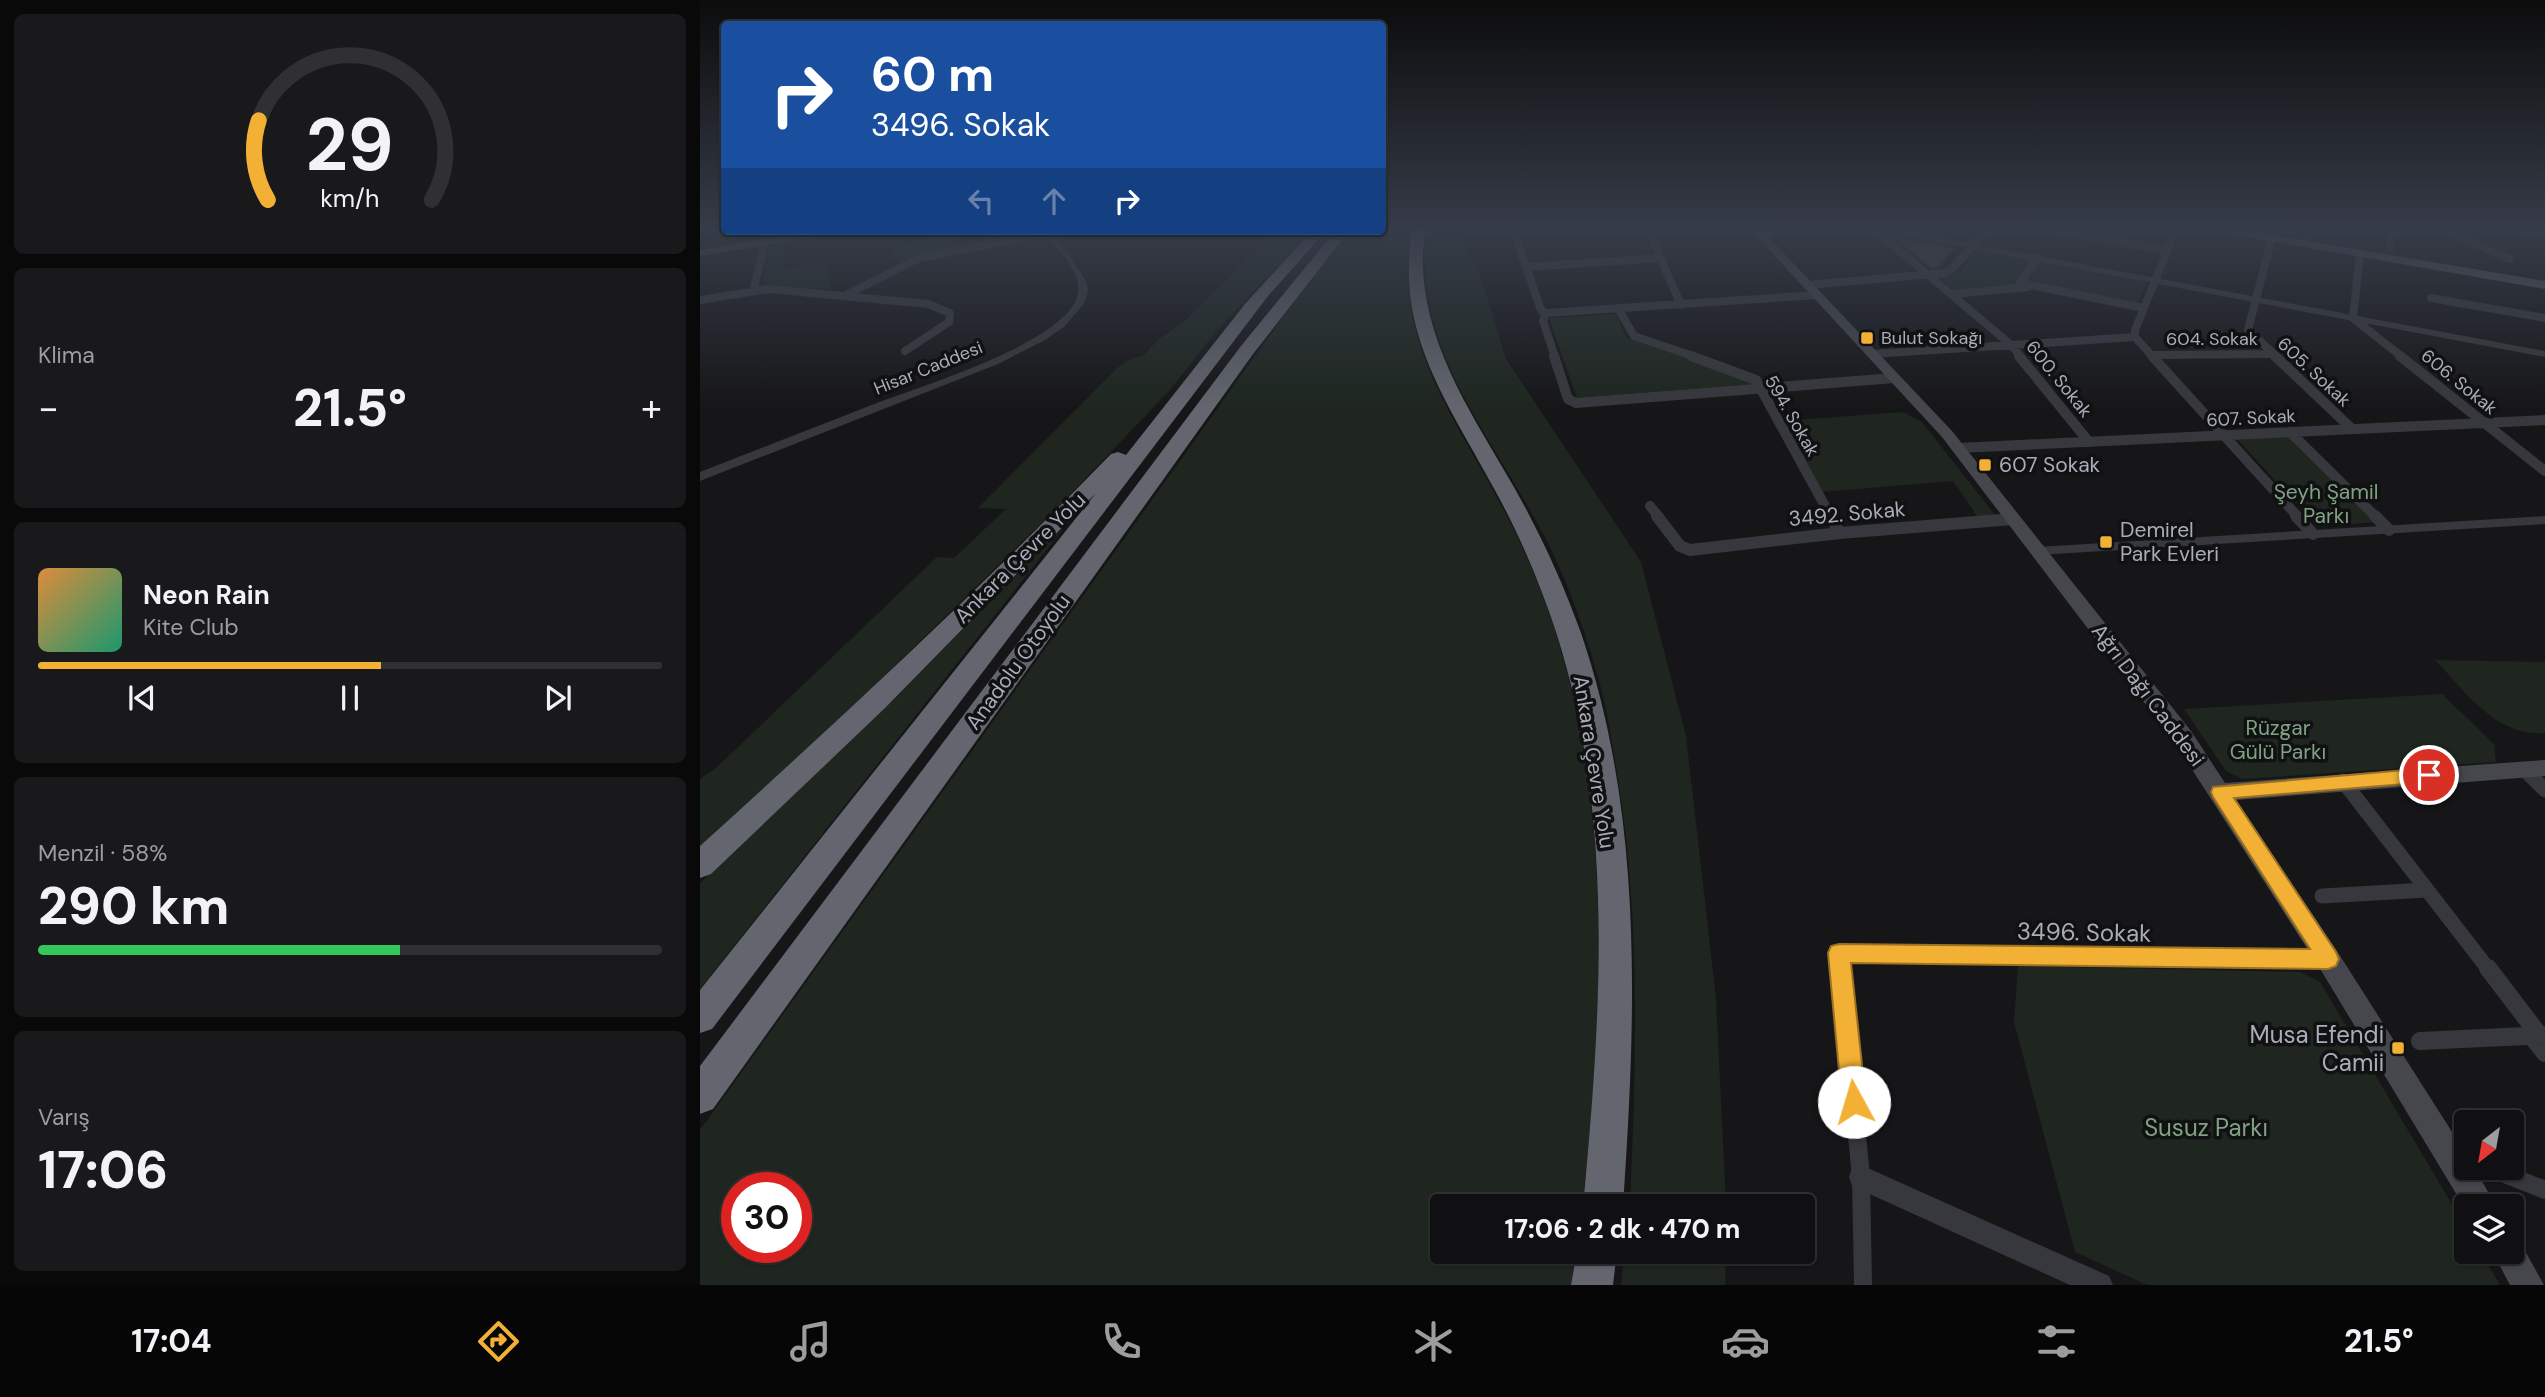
<!DOCTYPE html>
<html lang="tr">
<meta charset="utf-8">
<style>
:root{--surface:#101012;--page:#19191b;--text:#f1f3f6;--muted:#9c9d9f;--line:#303032;--accent:#f2b134}
body{margin:0;font-family:"DM Sans",sans-serif;background:var(--page);color:var(--text);height:100vh;display:flex;flex-direction:column;font-size:26px;white-space:nowrap}
*{box-sizing:border-box;margin:0}
p{font-size:23px;color:var(--muted)}
.icon{flex:none;width:38px;height:38px;fill:none;stroke:currentColor;stroke-width:2;stroke-linecap:round;stroke-linejoin:round}
.map{position:relative;flex:1;overflow:hidden}
.panel{display:flex;flex-direction:column;gap:14px;padding:14px;background:#09090a;width:700px}
.panel>*{flex:none}
.banner{position:absolute;left:21px;top:21px;width:665px;height:214px;border-radius:7px;box-shadow:0 2px 5px #0004,0 0 0 2px var(--line);background:#1a4fa0;color:#fff;overflow:hidden}
.needle{width:46px;rotate:211deg}
.controls{position:absolute;left:1754px;top:1110px;display:grid;gap:14px}
.controls a{display:grid;place-items:center;width:70px;height:70px;border-radius:7px;background:var(--surface);box-shadow:0 2px 5px #0004,0 0 0 2px var(--line);font-size:35px}
.speed{position:absolute;left:21px;top:1172px;display:flex;gap:14px;font-size:35px;font-weight:700;text-align:center}
.speed>*{display:grid;place-content:center;width:91px;height:91px;border-radius:50%;background:var(--surface);box-shadow:0 2px 5px #0004,0 0 0 2px var(--line);line-height:1}
.speed .limit{border:10px solid #d22;background:#fff;color:#111}
.pin{position:absolute;display:grid;place-items:center;width:60px;height:60px;color:#fff;margin:-30px;border:4px solid #fff;border-radius:50%;box-shadow:0 2px 7px #0007}
.me{position:absolute;width:77px;margin:-38px;rotate:354deg;stroke-linejoin:round;filter:drop-shadow(0 0 5px #0008)}
.turn{display:flex;align-items:center;gap:24px;height:147px;padding:0 35px;font-size:32px}
.turn .icon{width:91px;height:91px;stroke-width:2.5}
.turn b{display:block;font-size:49px;line-height:60px}
.lanes{display:flex;align-items:center;height:66px;padding:0 35px;background:#0003;justify-content:center;gap:35px;direction:ltr}
.lanes .off{opacity:.35}
.big{font-size:52px;font-weight:800;line-height:1.1}
.panel .card{flex:1;display:flex;flex-direction:column;justify-content:center;gap:10px;min-width:0;padding:0 24px;border-radius:10px;background:var(--page)}
.panel .dial{align-items:center;gap:0}
.dial svg{height:182px;overflow:visible;fill:none;stroke:var(--line);stroke-width:7;stroke-linecap:round;text-anchor:middle}
.dial text{fill:var(--text);stroke:none}
.song{display:flex;align-items:center;gap:21px}
.cover{width:84px;height:84px;border-radius:10px;background:linear-gradient(135deg,hsl(30 70% 55%),hsl(160 70% 35%))}
.played{height:7px;border-radius:4px;background:linear-gradient(90deg,var(--accent) 55%,var(--line) 55%)}
.keys{display:flex;justify-content:space-around;direction:ltr}
.heat{display:flex;justify-content:space-between;align-items:center;font-size:38px;direction:ltr}
.charge{height:10px;border-radius:5px;background:linear-gradient(90deg,#34c759 58%,var(--line) 0)}
.trip{position:absolute;left:730px;top:1194px;width:385px;height:70px;border-radius:7px;background:var(--surface);box-shadow:0 2px 5px #0004,0 0 0 2px var(--line);font-weight:800;line-height:70px;text-align:center}
.tab-bar{display:flex;height:112px;justify-content:space-around;align-items:center;background:#060607;color:var(--muted)}
.tab-bar .icon{width:49px;height:49px}
.tab-bar .on{color:var(--accent)}
.tab-bar b{font-size:32px;color:var(--text)}
main{display:flex;flex:1;min-height:0}
.map>svg:first-child{display:block}
.built{fill:#222225}
.green{fill:#1e261f;fill-rule:evenodd}
.building{fill:#404145;stroke:#303034;stroke-width:2}
.lines{fill:none;stroke-linecap:round;stroke-linejoin:round}
.pedestrian{stroke:#37383d;stroke-width:6}
.minor-far4{stroke:#37383d;stroke-width:8}
.minor-far3{stroke:#37383d;stroke-width:10}
.minor-far2{stroke:#37383d;stroke-width:12}
.minor-far1{stroke:#37383d;stroke-width:15}
.minor{stroke:#37383d;stroke-width:18}
.tertiary{fill:#37383d;fill-rule:evenodd}
.secondary{fill:#45474d;fill-rule:evenodd}
.primary{fill:#53555c;fill-rule:evenodd}
.motorway{fill:#63666e;fill-rule:evenodd}
.route{fill:#f2b134;stroke:#9d7322;stroke-width:2}
.poi-dot{fill:#f2b134;stroke:#111113;stroke-width:2.5}
.labels{text-anchor:middle;dominant-baseline:central;stroke-width:7;stroke-linejoin:round;paint-order:stroke}
.far-poi-label{font-size:18px;fill:#a8adb8;stroke:#111113;text-anchor:start}
.far-street-label{font-size:18px;fill:#a8adb8;stroke:#111113}
.poi-label{font-size:21px;fill:#a8adb8;stroke:#111113;text-anchor:start}
.park-label{font-size:21px;fill:#7fa381;stroke:#111113}
.street-label{font-size:21px;fill:#a8adb8;stroke:#111113}
.near-street-label{font-size:24px;fill:#a8adb8;stroke:#111113}
.near-poi-label{font-size:24px;fill:#a8adb8;stroke:#111113;text-anchor:end}
.near-park-label{font-size:24px;fill:#7fa381;stroke:#111113}
</style>
<main>
<section class="panel">
<div class="card dial"><svg viewBox="0 0 100 80">
<path d="M14 69A42 42 0 1 1 86 69"/>
<path d="M14 69A42 42 0 0 1 10 34" stroke="#f2b134"/>
<text x="50" y="56" font-size="32" font-weight="700">29</text>
<text x="50" y="72" font-size="11">km/h</text>
</svg></div>
<div class="card"><p>Klima</p>
<div class="heat"><a>−</a><b class="big">21.5°</b><a>+</a></div>
</div>
<div class="card">
<div class="song"><i class="cover"></i><div><b>Neon Rain</b><p>Kite Club</p></div></div>
<div class="played"></div>
<div class="keys"><svg class="icon" aria-label="previous" viewBox="0 0 24 24"><path d="M18 5L8 12l10 7zM5 5v14"/></svg><svg class="icon" aria-label="pause" viewBox="0 0 24 24"><path d="M8 5v14M16 5v14"/></svg><svg class="icon" aria-label="next" viewBox="0 0 24 24"><path d="M6 5l10 7-10 7zM19 5v14"/></svg></div>
</div>
<div class="card"><p>Menzil · 58%</p><b class="big">290 km</b><div class="charge"></div></div>
<div class="card"><p>Varış</p><b class="big">17:06</b></div>
</section>
<div class="map">
<svg width="1845" height="1285" viewBox="0 0 1845 1285">
<rect width="100%" height="100%" fill="#161618"/>
<!-- built -->
<path class="built" d="M1340 261 1441 280 1447 284 1437 304 1325 282Z"/>
<!-- green -->
<path class="green" d="M683 229H711C690 343 762 426 810 522 835 571 856 626 869 680 911 850 902 1034 882 1206H742V1251H876L871 1285H0V1130L604 288 651 231H682ZM37 1188H96V1248H37Z
M727 229H770L769 255 779 272 806 359 941 562 986 736 1016 998 1026 1206H930C936 1063 941 921 918 779 912 743 907 706 896 670 881 618 862 566 835 519 784 425 712 343 727 229Z
M574 231H609L514 334 469 391 362 503 170 690 0 849V779L16 768 237 557 254 558 306 509 278 508 417 368 427 361 444 355 458 340 487 319Z
M255 235 260 248 197 266 191 247Z
M82 243 83 269 126 262 131 289 75 287 63 280 70 249Z
M1277 248 1334 259 1316 286 1256 292 1240 278 1261 272Z
M916 314 926 337 1030 371 1054 384 877 398 849 318Z
M1203 412 1222 422 1295 515 1279 519 1253 481 1122 492 1083 421Z
M1590 437 1675 522 1618 527 1537 439Z
M367 524 0 989V883L192 701Z
M1735 660 1845 662V733C1797 738 1765 691 1735 660Z
M1742 694 1794 744 1796 762 1542 779 1526 771 1484 709Z
M1318 966 1600 972 1620 982 1766 1228V1251H1780L1800 1285H1447L1375 1252 1314 1022Z
M925 1251H1026L1025 1285H921Z"/>
<!-- building -->
<path class="building" d="M1193 237 1254 248 1238 267 1232 268Z"/>
<g class="lines">
<!-- pedestrian -->
<path class="pedestrian" d="M1608 240 1611 229"/>
<!-- minor-far4 -->
<path class="minor-far4" d="M813 229 841 310 846 313
M948 229 981 305
M1174 229 1311 345 1321 357
M1346 229 1467 250
M1742 229 1810 259
M1808 229 1845 235
M1063 237 1075 229
M1572 238 1548 330 1577 357
M1690 248 1691 229
M1660 253 1653 318 1702 357
M1337 258 1320 283 1444 308
M826 267 961 258
M1107 285 1245 273 1251 270 1288 229
M53 291 65 243
M1252 294 1328 287
M146 295 219 258 347 233
M1731 298 1845 318
M0 300 69 289 228 304 250 313 249 322 205 351
M919 310 934 336 996 357
M846 313 843 321 855 357
M846 313 1117 295
M1172 354 1435 337
M1451 355 1572 354
M1453 357 1435 337V330L1476 229"/>
<!-- minor-far3 -->
<path class="minor-far3" d="M854 356 868 399 876 403 1194 378
M991 356 1056 380 1131 517
M1319 356 1389 442
M1452 356 1598 517
M1575 356 1652 429
M1700 356 1845 471
M1590 432 1676 517
M1258 448 1845 420
M950 506 959 517"/>
<!-- minor-far2 -->
<path class="minor-far2" d="M957 516 980 546 990 550 1140 533 1313 519
M1130 516 1140 533
M1596 516 1613 534
M1675 516 1689 530"/>
<!-- minor-far1 -->
<path class="minor-far1" d="M1824 769 1845 790
M1643 781 1789 970
M1622 896 1727 890
M1141 970 1139 953 1628 959"/>
<!-- minor -->
<path class="minor" d="M1141 968 1161 1177 1163 1285
M1788 968 1839 1035
M1831 1035 1845 1053
M1720 1041 1845 1035
M1787 1167 1845 1190"/>
<!-- tertiary -->
<path class="tertiary" d="M1178 229H1194L1845 351V357L1182 232Z
M337 231H348L358 238 386 281 388 291 385 302 365 326 345 340 298 364 0 481V472C56 450 113 428 169 406 217 387 354 347 376 300 387 274 355 244 337 231Z
M1845 516V524L1337 555 1330 551 1337 547Z
M1161 1165 1409 1276 1413 1285H1370L1152 1186 1149 1177 1152 1168Z"/>
<!-- secondary -->
<path class="secondary" d="M1050 229H1061L1252 431 1491 731 1525 783 1845 760V776L1536 800 1637 951 1766 1154V1167H1774L1796 1206H1766V1210L1619 967 1475 743 1242 437Z
M112 231H136L131 234 0 256V250Z
M1811 1236 1819 1240 1844 1285H1810L1792 1251H1811Z"/>
<!-- primary -->
<path class="primary" d="M1512 229H1537L1845 281V289L1518 232Z"/>
<!-- motorway -->
<path class="motorway" d="M711 229H725C724 243 722 258 723 271 728 353 776 420 815 489 841 535 863 583 881 633 944 817 936 1015 923 1206H883C901 1016 915 819 857 635 840 583 819 533 792 485 762 429 723 372 712 308 707 281 709 256 711 229Z
M612 231H626L568 296 12 1029 0 1033V990L396 493 185 708 11 874 0 878V846C140 719 279 590 411 454L418 452 426 455 545 304Z
M635 231H649L553 354 13 1109 0 1114V1066L541 346Z
M877 1251H917L913 1285H871Z"/>
</g>
<!-- sky -->
<linearGradient id="sky" x2="0" y2="1"><stop stop-color="#0c0c0d"/><stop offset="0.56" stop-color="#363c48"/><stop offset="1" stop-color="#363c48" stop-opacity="0"/></linearGradient>
<rect width="1845" height="409" fill="url(#sky)"/>
<!-- route -->
<path class="route" d="M1729 768 1735 770 1738 775 1735 780 1729 782 1534 798 1636 952 1639 959 1636 966 1628 969 1151 963 1166 1102 1162 1111 1154 1114 1145 1111 1142 1102 1128 953 1131 946 1139 944 1610 949 1513 797 1511 792 1513 787Z"/>
<!-- markers -->
<g class="poi-dot">
<rect x="1160" y="331" width="14" height="14" rx="3.5"/>
<rect x="1278" y="458" width="14" height="14" rx="3.5"/>
<rect x="1399" y="535" width="14" height="14" rx="3.5"/>
<rect x="1691" y="1041" width="14" height="14" rx="3.5"/>
</g>
<g class="labels">
<!-- far-poi labels -->
<g class="far-poi-label">
<text x="1181" y="338">Bulut Sokağı</text>
</g>
<!-- far-street labels -->
<g class="far-street-label">
<text x="1512" y="339">604. Sokak</text>
<text transform="translate(228 368) rotate(-22)">Hisar Caddesi</text>
<text transform="translate(1614 372) rotate(43)">605. Sokak</text>
<text transform="translate(1359 379) rotate(51)">600. Sokak</text>
<text transform="translate(1759 382) rotate(39)">606. Sokak</text>
<text transform="translate(1092 416) rotate(60)">594. Sokak</text>
<text transform="translate(1551 418) rotate(-3)">607. Sokak</text>
</g>
<!-- poi labels -->
<g class="poi-label">
<text x="1299" y="465">607 Sokak</text>
<text x="1420" y="530">Demirel<tspan x="1420" dy="24">Park Evleri</tspan></text>
</g>
<!-- park labels -->
<g class="park-label">
<text x="1626" y="492">Şeyh Şamil<tspan x="1626" dy="24">Parkı</tspan></text>
<text x="1578" y="728">Rüzgar<tspan x="1578" dy="24">Gülü Parkı</tspan></text>
</g>
<!-- street labels -->
<g class="street-label">
<text transform="translate(1147 514) rotate(-5)">3492. Sokak</text>
<text transform="translate(320 558) rotate(-45)">Ankara Çevre Yolu</text>
<text transform="translate(318 662) rotate(-54)">Anadolu Otoyolu</text>
<text transform="translate(1448 695) rotate(53)">Ağrı Dağı Caddesi</text>
<text transform="translate(894 762) rotate(81)">Ankara Çevre Yolu</text>
</g>
<!-- near-street labels -->
<g class="near-street-label">
<text transform="translate(1384 932) rotate(1)">3496. Sokak</text>
</g>
<!-- near-poi labels -->
<g class="near-poi-label">
<text x="1684" y="1034">Musa Efendi<tspan x="1684" dy="28">Camii</tspan></text>
</g>
<!-- near-park labels -->
<g class="near-park-label">
<text x="1506" y="1127">Susuz Parkı</text>
</g>
</g>
</svg>
<div class="controls">
<a><svg class="needle" viewBox="-14 -14 28 28"><path d="M0-13l5 13h-10z" fill="#e53935"/><path d="M0 13l5-13h-10z" fill="#9c9d9f"/></svg></a>
<a><svg class="icon" aria-label="layers" viewBox="0 0 24 24"><path d="M12 4l9 5-9 5-9-5zM3 14l9 5 9-5"/></svg></a>
</div>
<div class="speed"><div class="limit">30</div></div>
<div class="pin" style="left:1729px;top:775px;background:#d93025"><svg class="icon" aria-label="arrive" viewBox="0 0 24 24"><path d="M6 21V4h12l-3 4 3 4H6"/></svg></div>
<svg class="me" style="left:1154px;top:1102px" viewBox="-20 -20 40 40"><circle r="19" fill="#fff"/><path d="M0-13L10 11 0 6-10 11z" fill="#f2b134"/></svg>
<div class="trip">17:06 · 2 dk · 470 m</div>
<div class="banner">
<div class="turn"><svg class="icon" aria-label="right" viewBox="0 0 24 24"><path d="M7 20v-9h11M14 6l5 5-5 5"/></svg><div><b>60 m</b>3496. Sokak</div></div>
<div class="lanes"><svg class="icon off" aria-label="left" viewBox="0 0 24 24"><path d="M17 20v-9H6M10 6l-5 5 5 5"/></svg><svg class="icon off" aria-label="ahead" viewBox="0 0 24 24"><path d="M12 20V5M6 11l6-6 6 6"/></svg><svg class="icon" aria-label="right" viewBox="0 0 24 24"><path d="M7 20v-9h11M14 6l5 5-5 5"/></svg></div>
</div>
</div>
</main>
<nav class="tab-bar">
<b>17:04</b>
<svg class="icon on" aria-label="directions" viewBox="0 0 24 24"><path d="M12 3l9 9-9 9-9-9zM9 14v-3h6M13 9l2 2-2 2"/></svg>
<svg class="icon" aria-label="music" viewBox="0 0 24 24"><path d="M9 18V5l10-2v13"/><circle cx="6" cy="18" r="3"/><circle cx="16" cy="16" r="3"/></svg>
<svg class="icon" aria-label="phone" viewBox="0 0 24 24"><path d="M5 4h4l2 5-3 2q2 4 5 5l2-3 5 2v4C11 20 4 13 5 4z"/></svg>
<svg class="icon" aria-label="climate" viewBox="0 0 24 24"><path d="M12 3v18M4 7l16 10M4 17L20 7"/></svg>
<svg class="icon" aria-label="car" viewBox="0 0 24 24"><path d="M5 17H2v-5l4-1 3-4h7l3 4 3 1v5h-3M9 17h6M6 11h13"/><circle cx="7" cy="17" r="2"/><circle cx="17" cy="17" r="2"/></svg>
<svg class="icon" aria-label="filters" viewBox="0 0 24 24"><path d="M4 7h16M4 17h16"/><circle cx="9" cy="7" r="2"/><circle cx="15" cy="17" r="2"/></svg>
<b>21.5°</b>
</nav>
